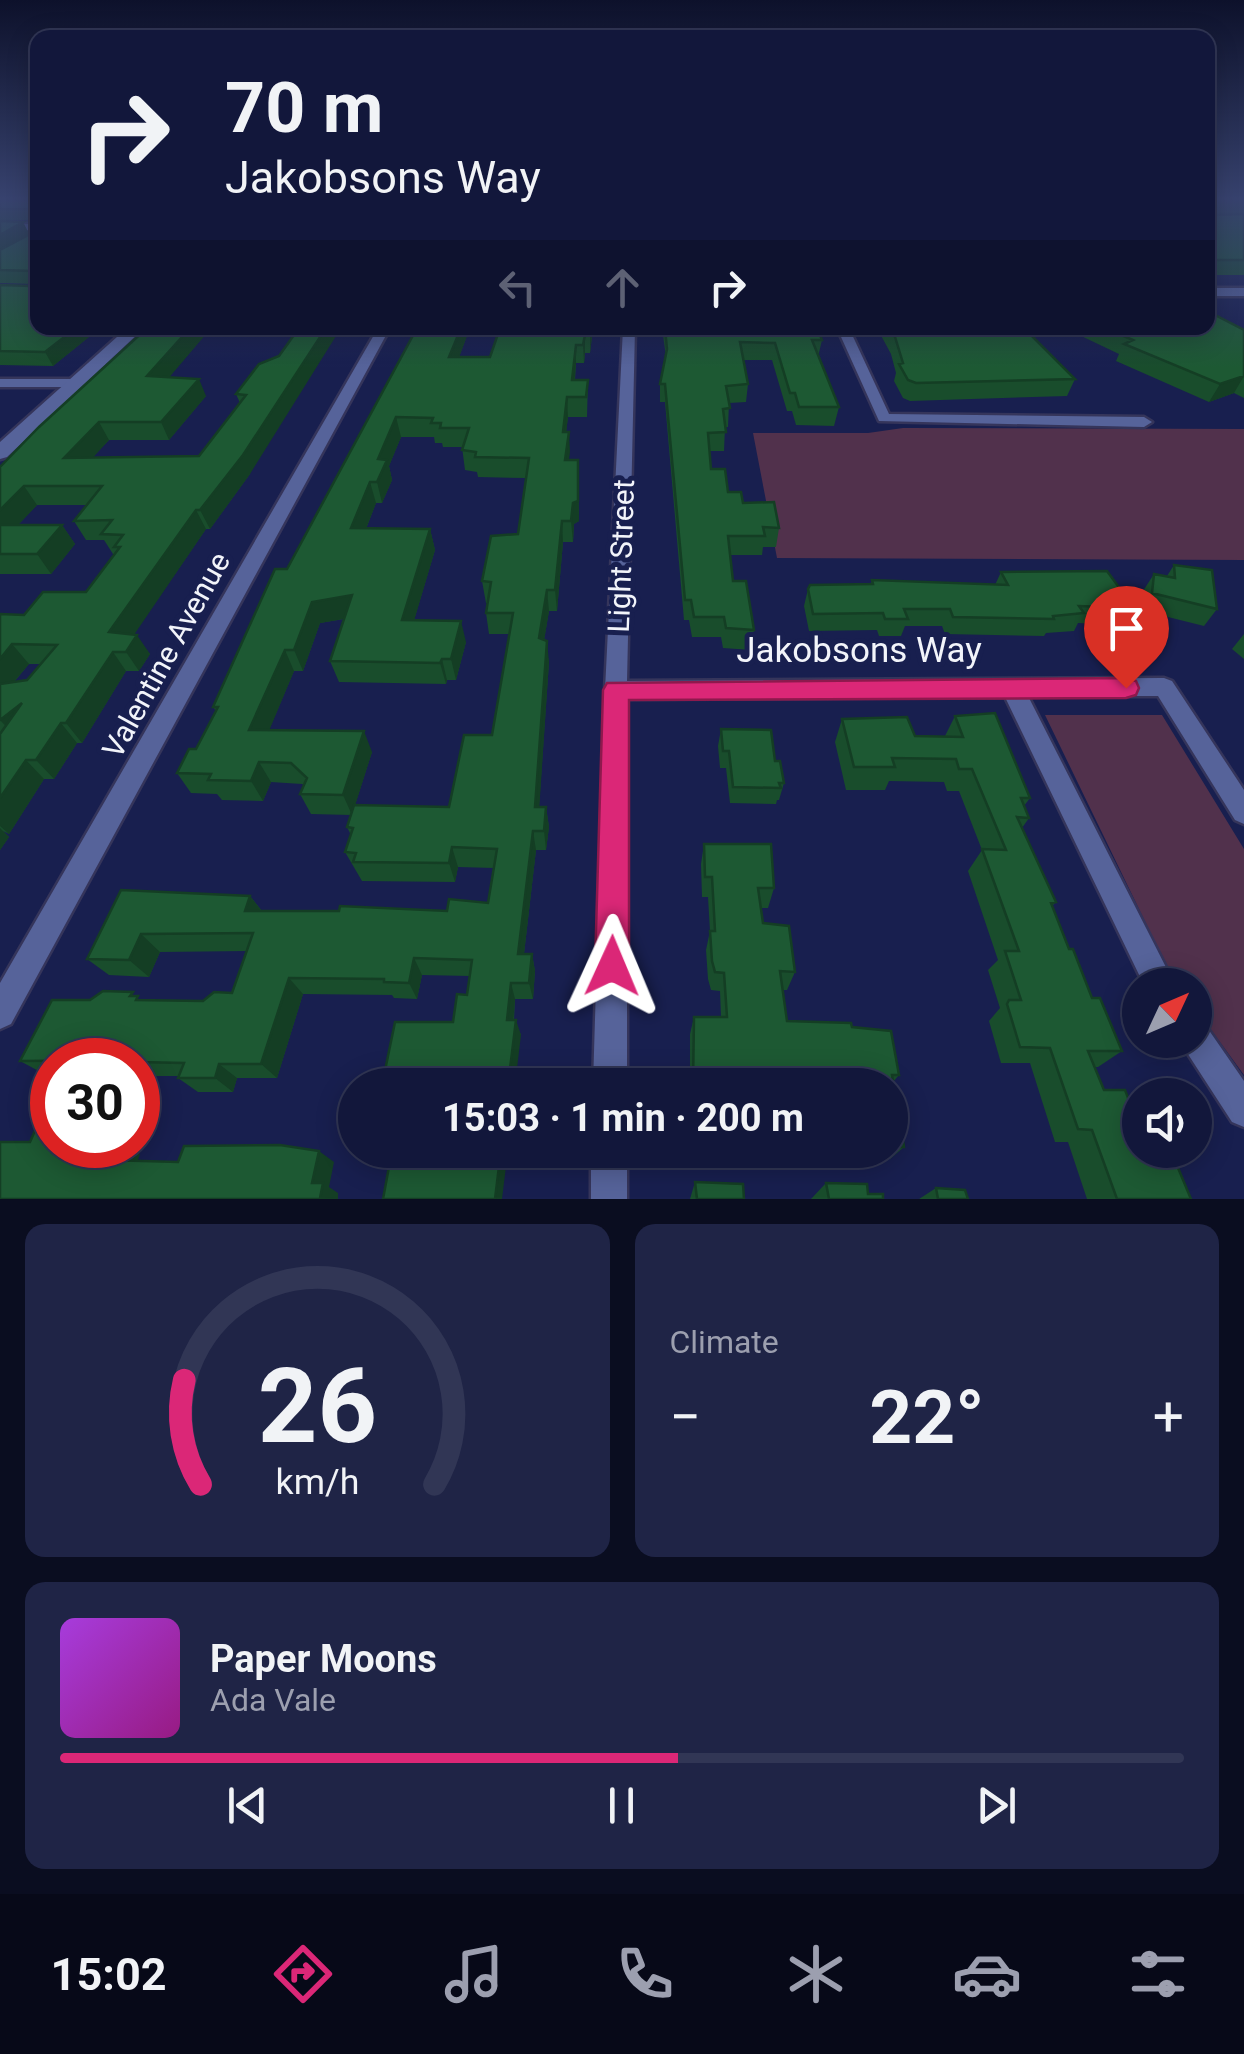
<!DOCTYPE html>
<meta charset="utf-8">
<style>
:root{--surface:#12173b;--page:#1f2446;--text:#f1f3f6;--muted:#9c9faf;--line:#313655;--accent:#db2777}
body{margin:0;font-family:Roboto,sans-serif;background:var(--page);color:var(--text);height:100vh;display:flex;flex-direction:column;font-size:38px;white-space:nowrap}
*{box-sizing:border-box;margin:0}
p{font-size:32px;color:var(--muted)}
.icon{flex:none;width:55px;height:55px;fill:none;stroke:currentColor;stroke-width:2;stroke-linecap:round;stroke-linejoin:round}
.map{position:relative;height:1199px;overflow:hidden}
.details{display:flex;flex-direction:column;gap:25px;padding:25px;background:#0a0d20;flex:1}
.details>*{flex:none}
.top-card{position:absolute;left:30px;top:30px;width:1185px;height:305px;border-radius:20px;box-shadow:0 5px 25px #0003,0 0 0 2px var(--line);background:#12173b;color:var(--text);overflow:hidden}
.needle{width:65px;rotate:46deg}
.tools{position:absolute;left:1122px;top:968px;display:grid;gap:20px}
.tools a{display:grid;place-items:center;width:90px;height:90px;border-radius:50%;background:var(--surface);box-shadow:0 5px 25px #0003,0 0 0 2px var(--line);font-size:50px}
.speed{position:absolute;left:30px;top:1038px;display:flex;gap:20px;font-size:50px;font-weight:700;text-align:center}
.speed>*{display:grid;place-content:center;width:130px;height:130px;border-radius:50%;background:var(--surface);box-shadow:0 5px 25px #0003,0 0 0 2px var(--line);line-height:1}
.speed .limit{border:15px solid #d22;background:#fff;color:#111}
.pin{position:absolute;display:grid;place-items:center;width:85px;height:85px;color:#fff;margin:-102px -42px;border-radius:50% 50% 50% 0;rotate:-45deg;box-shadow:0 0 10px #0007}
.pin .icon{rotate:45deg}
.me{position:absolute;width:110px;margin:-55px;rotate:1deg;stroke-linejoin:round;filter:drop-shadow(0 0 8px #0008)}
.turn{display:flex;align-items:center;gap:35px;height:210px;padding:0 30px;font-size:45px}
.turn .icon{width:130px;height:130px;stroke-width:2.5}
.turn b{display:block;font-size:70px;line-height:85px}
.lanes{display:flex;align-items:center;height:95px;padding:0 30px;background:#0003;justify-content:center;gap:50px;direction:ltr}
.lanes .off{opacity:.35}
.big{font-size:75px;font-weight:700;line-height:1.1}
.details .widget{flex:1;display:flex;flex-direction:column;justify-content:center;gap:15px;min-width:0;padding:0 35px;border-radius:20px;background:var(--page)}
.details .dial{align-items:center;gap:0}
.dial svg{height:260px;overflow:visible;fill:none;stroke:var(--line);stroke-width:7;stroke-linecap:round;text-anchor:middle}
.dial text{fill:var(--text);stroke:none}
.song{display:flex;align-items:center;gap:30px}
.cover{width:120px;height:120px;border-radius:15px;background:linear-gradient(135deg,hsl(280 70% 55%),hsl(310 70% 35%))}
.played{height:10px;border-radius:5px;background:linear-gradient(90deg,var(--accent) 55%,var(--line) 55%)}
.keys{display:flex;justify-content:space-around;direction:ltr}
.heat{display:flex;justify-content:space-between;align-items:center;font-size:55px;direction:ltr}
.details .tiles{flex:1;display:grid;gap:25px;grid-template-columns:1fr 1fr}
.widget:last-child{grid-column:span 2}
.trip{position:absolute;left:338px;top:1068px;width:570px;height:100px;border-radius:50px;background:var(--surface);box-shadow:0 5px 25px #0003,0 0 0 2px var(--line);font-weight:700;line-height:100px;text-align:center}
.menu{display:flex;height:160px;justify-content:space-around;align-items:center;background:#070918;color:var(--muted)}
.menu .icon{width:70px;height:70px}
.menu .active{color:var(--accent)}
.menu b{font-size:45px;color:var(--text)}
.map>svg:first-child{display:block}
.green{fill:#51314c}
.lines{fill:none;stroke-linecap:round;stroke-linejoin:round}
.minor-casing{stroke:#35355b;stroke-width:5}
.tertiary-casing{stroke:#35355b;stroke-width:5}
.minor{fill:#56639a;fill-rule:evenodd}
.tertiary{fill:#56639a;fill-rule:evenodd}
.wall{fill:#194d2c;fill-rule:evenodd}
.shaded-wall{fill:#143e24}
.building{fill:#1d5933;stroke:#143e24;stroke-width:2.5}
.route{fill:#db2777;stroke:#8e194d;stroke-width:2.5}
.labels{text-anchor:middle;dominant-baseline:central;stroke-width:10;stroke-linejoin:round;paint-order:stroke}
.street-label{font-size:30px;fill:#f2f4fa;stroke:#181f4f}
.near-street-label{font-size:35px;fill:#f2f4fa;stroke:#181f4f}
</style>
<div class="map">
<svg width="1244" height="1199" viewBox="0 0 1244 1199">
<rect width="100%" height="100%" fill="#181f4f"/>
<!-- green -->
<path class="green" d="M903 428 1244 429V560L777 558 753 433H868Z
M1045 715H1162L1244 849V1075L1195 1008V985H1178L1170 973Z"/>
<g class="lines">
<!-- minor casing -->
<g class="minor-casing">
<path id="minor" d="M0 224H38V230H0Z
M378 328H390L11 1024 0 1029V983Z
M623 328H635L627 681 1164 678 1172 681 1244 790V824L1235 820 1158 696H1028L1175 985H1144L1005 697 627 699V1085H593L605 690Z
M837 328H849L889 414 1144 417 1152 422 1144 427 879 421Z
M0 379H77L84 383 77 387H0Z
M1195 1021 1206 1026 1244 1081V1127L1232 1122 1184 1048 1180 1040H1195Z
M591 1150H627V1199H591Z"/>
</g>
<!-- tertiary casing -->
<g class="tertiary-casing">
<path id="tertiary" d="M1208 288H1244V296H1208Z
M127 328H144L7 457 0 459V442Z"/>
</g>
<!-- minor -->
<use href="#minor" class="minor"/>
<!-- tertiary -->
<use href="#tertiary" class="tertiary"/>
</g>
<!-- wall -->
<path class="wall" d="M0 200H38V328H100L53 366 0 365V285L31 286 33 284 0 283V221L23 222 29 234 34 232 35 220H0Z
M1208 200H1244V275H1208Z
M147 328H211L169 377 206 396 169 440H109L92 458 199 456 240 403 236 394 259 364 250 474 210 529H206L134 634 150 654 139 671H126L82 743H77L54 779H44L9 834 3 831 9 837 0 850V614L24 615 86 592 115 554H113L104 540H86L74 521 86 505H37L18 525H62L75 544 51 574H0V467ZM29 664H41L27 680 14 682Z
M414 328H470L459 357H490L498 332 497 328H593L590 353H585L584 363H576L575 380H588L587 417H568L566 432H569V460H578L579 521 574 524 573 542H563L557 611H549L544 640 549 662 539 807H546L549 827 546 850H536L524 954H532L535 971 533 999H515L514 1020 521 1035 453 1022 467 995 470 976 422 975 417 999 394 998 392 995 303 994 277 1078H237L233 1092H198L178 1078 179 1076H138V1060H52V1075H46L20 1061 144 1001H203L232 993 247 951 160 952 149 977 109 975 87 959 121 890 250 896 262 911H447L488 903 494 868 458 867 455 882 362 881 345 852 351 835 347 827 351 815 311 814 300 794 304 785 302 784 271 782 263 801 222 800 217 794 191 793 177 773 196 749 216 711 213 707 415 331ZM401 437H434L435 443H442L443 447H462L465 470 477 472 478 477 526 478 518 534 482 581 486 603H488L486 613 489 634H509L492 735 449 807 355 805 372 752 269 730 294 671H303L320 623 344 619 330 661 339 682 446 684 447 680H456L466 642 414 620 435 550 430 529H366L376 503H382L392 480 389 466Z
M662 328H817L822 340 818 357 839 407 834 426 796 425 792 411H787L772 360H743L748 384 746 402 729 403 728 427H725L724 451H710L711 469 728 492 779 528 776 547H763L762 555H730L733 581 754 630 751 650 723 648 721 637H692L689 620H684L665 402H660V384L666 357Z
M877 328H1208L1244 330V398L1234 393 1209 402 1116 361 1119 354 1077 334 1048 332V334H1031L1075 379 1067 396 910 401 903 398 894 381 896 373 891 354Z
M1174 565 1217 609 1204 626 1140 610 1143 591 1154 574 1167 576Z
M1001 572 1129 601 1118 618H1101L1098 624 1078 623 1074 631 1046 633 1044 636 945 634 942 626H905L901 636H879L877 630 809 631 804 606 808 589 871 584 872 580 995 585Z
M1244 634V659L1232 649Z
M955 716 1030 798 1024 806 1029 818 1022 828 1056 902 1052 906 1069 949 1092 998 1122 1051 1098 1067H1094L1104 1090 1134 1113 1164 1162 1191 1199H1087L1068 1142H1055L1030 1063H1001L989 1021 1000 1008 988 970 998 960 968 871 982 850 959 791H947L944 782 889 781 885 790H846L835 742 842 719 915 736H945Z
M721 729 775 761 784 783 779 800H777L776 804 730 803 726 768H720L718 746Z
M704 844 774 888 768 908H761L763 923 795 972 787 990H783L787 1021 852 1027 899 1075 893 1082 904 1147 890 1159 822 1157 816 1164 709 1161 710 1150H890V1085H690V1034L694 1017H721L720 991 711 990 708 979 706 950 710 931 708 897H702L701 864Z
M695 1182 744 1199H690Z
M826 1183 868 1194 883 1199H811Z
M936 1188 968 1199H919Z"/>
<!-- shaded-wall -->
<path class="shaded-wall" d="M23 222 29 234 0 251V235Z
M76 328H100L53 366 45 352Z
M190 328H211L156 393 147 376Z
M326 328H341L250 474 210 529 200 510Z
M461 328H470L452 376 449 357Z
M591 328H593L590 353V335Z
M585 335V353L584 363 583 345Z
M576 345V363L573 399 572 380Z
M1244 376 1234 393 1209 402 1220 384Z
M199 379 206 396 169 440 161 422Z
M567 397 568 417 564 452 563 432Z
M396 417 401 437 389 466 392 480 382 503 377 482 378 459Z
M99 422 109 440 75 477 64 458Z
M569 432 570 452 566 480 565 460Z
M578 460 579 521 574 524 573 542 571 521Z
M370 482 376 503 358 549 351 528Z
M24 486 37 505 0 544V510Z
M196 510 206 529 123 651 109 632Z
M562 521 563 542 557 611 555 590Z
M62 525 75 544 51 574 37 554Z
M430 529 435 550 408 641 402 620Z
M547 590 549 611 541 659 539 638Z
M352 595 360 616 320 623 303 671 294 650 312 602Z
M461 621 466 642 456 680 451 659Z
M137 635 150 654 139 671 126 652Z
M547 641 549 662 538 827 535 807Z
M12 644 29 664 0 698V659Z
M285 650 294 671 261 750 249 730Z
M113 652 126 671 82 743 66 723Z
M442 659 447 680 446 684 440 663Z
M22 703 18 739 0 720Z
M61 723 77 743 54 779 36 760Z
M364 731 372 752 352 815 343 795Z
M26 760 44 779 9 834 0 826V798Z
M259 762 271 782 263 801 251 781Z
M546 807 549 827 546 850 544 831Z
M0 828 9 837 0 850Z
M533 831 536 850 522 971 518 954Z
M452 847 458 867 455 882 449 863Z
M250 896 264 914 245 911Z
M141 934 160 952 149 977 129 960Z
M532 954 535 971 533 999 529 983Z
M414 958 422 975 417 999 409 983Z
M289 978 303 994 277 1078 261 1064Z
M511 983 515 999 512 1036 507 1020Z
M516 1020 521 1035 515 1085H508Z
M219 1064 237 1078 233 1092 215 1078Z
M114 1145H120L140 1154 134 1171 108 1160Z
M501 1150H508L502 1199H495Z
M319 1151 334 1162 329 1187 338 1193V1199H322L312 1183Z"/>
<!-- building -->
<path class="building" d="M0 200H38V328H76L45 352 0 351V285L31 286 35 282 34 271 0 270V250L34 232 36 212 32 209H0Z
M1208 200H1244V202H1215L1211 205 1215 215 1244 214V260H1208Z
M0 221 23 222 0 235Z
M1208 315H1215L1244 330V376L1220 384 1124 344 1133 340 1105 328H1208Z
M147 328H190L147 376 199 379 161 422H99L64 458 199 456 246 395 236 394 259 364 279 356 299 328H326L243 455 200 510H196L109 632 137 635 126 652H113L66 723H61L36 760H26L0 798V734L22 703 0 720V684L27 680 57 645 12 644 0 659V614L24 615 43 592H86L120 547H114L123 535 101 534 112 520 74 521 102 486H24L0 510V467L39 427Z
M417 328H461L449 357H490L500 328H591L590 335H585L583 345H576L572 380H588L586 397H567L563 432H569L565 460H578V501L573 503 571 521H562L555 590H547L539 638 547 641 535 807H546L544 831H533L518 954H532L529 983H511L507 1020H516L508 1085H382L395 1022H453L457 994 467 995 472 960 414 958 409 983 384 982V979L289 978 261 1064H219L215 1078H178L184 1063 138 1062V1060L20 1061 52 1000H90L103 991 133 992 130 996H138L136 1000 203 1001 214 992 232 993 253 933 141 934 129 960 87 959 121 890 250 896 245 911H339L340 906 447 911 449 899 488 903 497 849 452 847 449 863 353 862 356 853 345 852 353 828 347 827 354 805 449 807 464 735H492L513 613H486L491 582 482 581 491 536 518 534 529 458 475 457 476 452 462 450 469 428H440L441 423H431L433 418 396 417 378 459 387 460 377 482H370L351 528 430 529 402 620 461 621 451 659H442L440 663 330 661 352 595 312 602 294 650H285L249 730 364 731 343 795 300 794 307 778 291 763 259 762 251 781 208 780 211 774 177 773 189 749H196L218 707H213L275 569H287Z
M665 328H817L822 340H812L839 407H799L795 393H790L775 343 740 342 748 384 726 386 730 408 723 409 726 432 708 433 711 469H725L728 492H741L743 503 774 502 779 528 763 527 765 536H728L733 581H746L754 630 726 628 724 617H694L691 600H685L665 384H660L667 349Z
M890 328H1024L1075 379 916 383 908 380 899 364 903 363 895 337Z
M0 525H62L37 554H0Z
M1174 565 1212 570 1217 609 1152 593 1154 574 1175 578Z
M1107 571 1129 601 1104 600 1108 607 1079 606 1084 613 1053 616 1054 619 953 617 950 609H904L908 619H885L883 613 813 614 808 589 810 585 873 584 872 580 1008 585 1001 572Z
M995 713 1030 798H1021L1029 818 1017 817 1056 902 1051 903 1069 949H1073L1092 998H1100L1122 1051H1088L1104 1090H1125L1134 1113H1140V1150H1159L1164 1162 1176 1163 1191 1199H1117L1092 1130 1078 1129 1050 1048 1020 1047 1007 1004 1009 1000H1021L1005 951H1019L982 849 1006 850 972 769H959L956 759 892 758 895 767H854L842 719 907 717 915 736 963 737 955 716Z
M721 729 771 730 775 761H780L784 783H779L781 788 733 787 729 751H723Z
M704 844H771L774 888H758L763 923 789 926 795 972 780 971 787 1021 851 1023 852 1027 891 1031 899 1075H892L904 1147H890V1085H693L694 1017H727L724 973 715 972 712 961 710 931H715L712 877H705Z
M37 1126H52V1145H114L108 1160 178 1162 184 1146 280 1145 319 1151 312 1183H323L320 1198 336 1199H0V1142H30Z
M397 1150H501L495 1199H383L391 1156 396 1157Z
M734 1150H826V1152Z
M695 1182 743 1184 744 1199H697Z
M826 1183 867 1184 868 1194H883V1199H829Z
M936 1188 965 1190 968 1199H938Z"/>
<!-- sky -->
<linearGradient id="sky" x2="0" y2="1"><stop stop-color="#0d112b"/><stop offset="0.54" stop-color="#37426e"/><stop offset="1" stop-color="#37426e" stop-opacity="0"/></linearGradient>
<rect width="1244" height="368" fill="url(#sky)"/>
<!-- route -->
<path class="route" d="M1126 678 1136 681 1139 688 1136 695 1126 698 629 700V966L624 979 612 984 600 979 595 966 603 690 607 683Z"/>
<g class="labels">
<!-- street labels -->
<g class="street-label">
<text transform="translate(621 556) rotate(-88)">Light Street</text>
<text transform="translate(166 655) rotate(-61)">Valentine Avenue</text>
</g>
<!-- near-street labels -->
<g class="near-street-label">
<text x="859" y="650">Jakobsons Way</text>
</g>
</g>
</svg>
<div class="tools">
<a><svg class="needle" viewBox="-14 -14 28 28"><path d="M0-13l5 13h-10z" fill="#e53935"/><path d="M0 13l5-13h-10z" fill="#9c9faf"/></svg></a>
<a><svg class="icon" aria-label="sound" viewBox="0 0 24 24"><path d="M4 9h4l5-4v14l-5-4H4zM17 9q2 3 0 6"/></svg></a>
</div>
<div class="speed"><div class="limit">30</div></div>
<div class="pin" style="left:1126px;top:688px;background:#d93025"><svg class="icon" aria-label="arrive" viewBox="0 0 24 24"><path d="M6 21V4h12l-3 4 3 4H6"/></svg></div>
<svg class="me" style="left:612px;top:966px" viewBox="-20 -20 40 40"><path d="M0-17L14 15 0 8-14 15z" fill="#db2777" stroke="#fff" stroke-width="4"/></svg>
<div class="trip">15:03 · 1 min · 200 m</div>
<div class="top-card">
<div class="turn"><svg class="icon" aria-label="right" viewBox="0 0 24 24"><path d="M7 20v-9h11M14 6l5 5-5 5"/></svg><div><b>70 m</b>Jakobsons Way</div></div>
<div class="lanes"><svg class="icon off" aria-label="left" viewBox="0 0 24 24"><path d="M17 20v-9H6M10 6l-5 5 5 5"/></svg><svg class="icon off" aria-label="ahead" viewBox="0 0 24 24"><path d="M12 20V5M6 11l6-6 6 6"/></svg><svg class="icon" aria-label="right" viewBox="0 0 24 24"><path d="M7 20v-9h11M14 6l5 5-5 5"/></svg></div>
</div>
</div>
<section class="details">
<div class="tiles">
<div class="widget dial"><svg viewBox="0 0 100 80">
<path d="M14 69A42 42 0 1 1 86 69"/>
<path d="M14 69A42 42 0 0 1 9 37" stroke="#db2777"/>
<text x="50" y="56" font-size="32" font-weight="700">26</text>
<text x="50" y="72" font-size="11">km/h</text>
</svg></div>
<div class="widget"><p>Climate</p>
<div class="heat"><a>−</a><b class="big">22°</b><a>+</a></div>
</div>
<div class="widget">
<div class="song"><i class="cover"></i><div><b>Paper Moons</b><p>Ada Vale</p></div></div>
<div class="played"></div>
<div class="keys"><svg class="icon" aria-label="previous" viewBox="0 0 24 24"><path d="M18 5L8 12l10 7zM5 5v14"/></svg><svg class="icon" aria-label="pause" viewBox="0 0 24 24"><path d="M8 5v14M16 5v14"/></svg><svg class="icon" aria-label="next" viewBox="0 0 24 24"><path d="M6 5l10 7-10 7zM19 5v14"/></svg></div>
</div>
</div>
</section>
<nav class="menu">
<b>15:02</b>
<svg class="icon active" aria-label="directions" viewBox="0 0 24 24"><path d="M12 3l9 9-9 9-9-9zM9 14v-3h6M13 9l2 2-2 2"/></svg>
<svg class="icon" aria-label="music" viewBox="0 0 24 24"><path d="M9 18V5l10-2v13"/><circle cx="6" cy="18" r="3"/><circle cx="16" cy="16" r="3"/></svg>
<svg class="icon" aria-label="phone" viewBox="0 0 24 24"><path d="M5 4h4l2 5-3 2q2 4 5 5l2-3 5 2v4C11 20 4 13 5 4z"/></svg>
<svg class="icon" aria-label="climate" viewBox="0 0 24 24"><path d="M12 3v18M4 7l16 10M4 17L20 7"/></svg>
<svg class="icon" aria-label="car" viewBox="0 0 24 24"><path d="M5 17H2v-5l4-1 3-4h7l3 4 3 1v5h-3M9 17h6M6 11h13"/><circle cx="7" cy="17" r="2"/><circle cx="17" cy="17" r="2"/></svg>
<svg class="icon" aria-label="filters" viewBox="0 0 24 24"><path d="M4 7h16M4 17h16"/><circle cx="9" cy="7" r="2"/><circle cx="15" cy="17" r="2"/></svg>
</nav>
